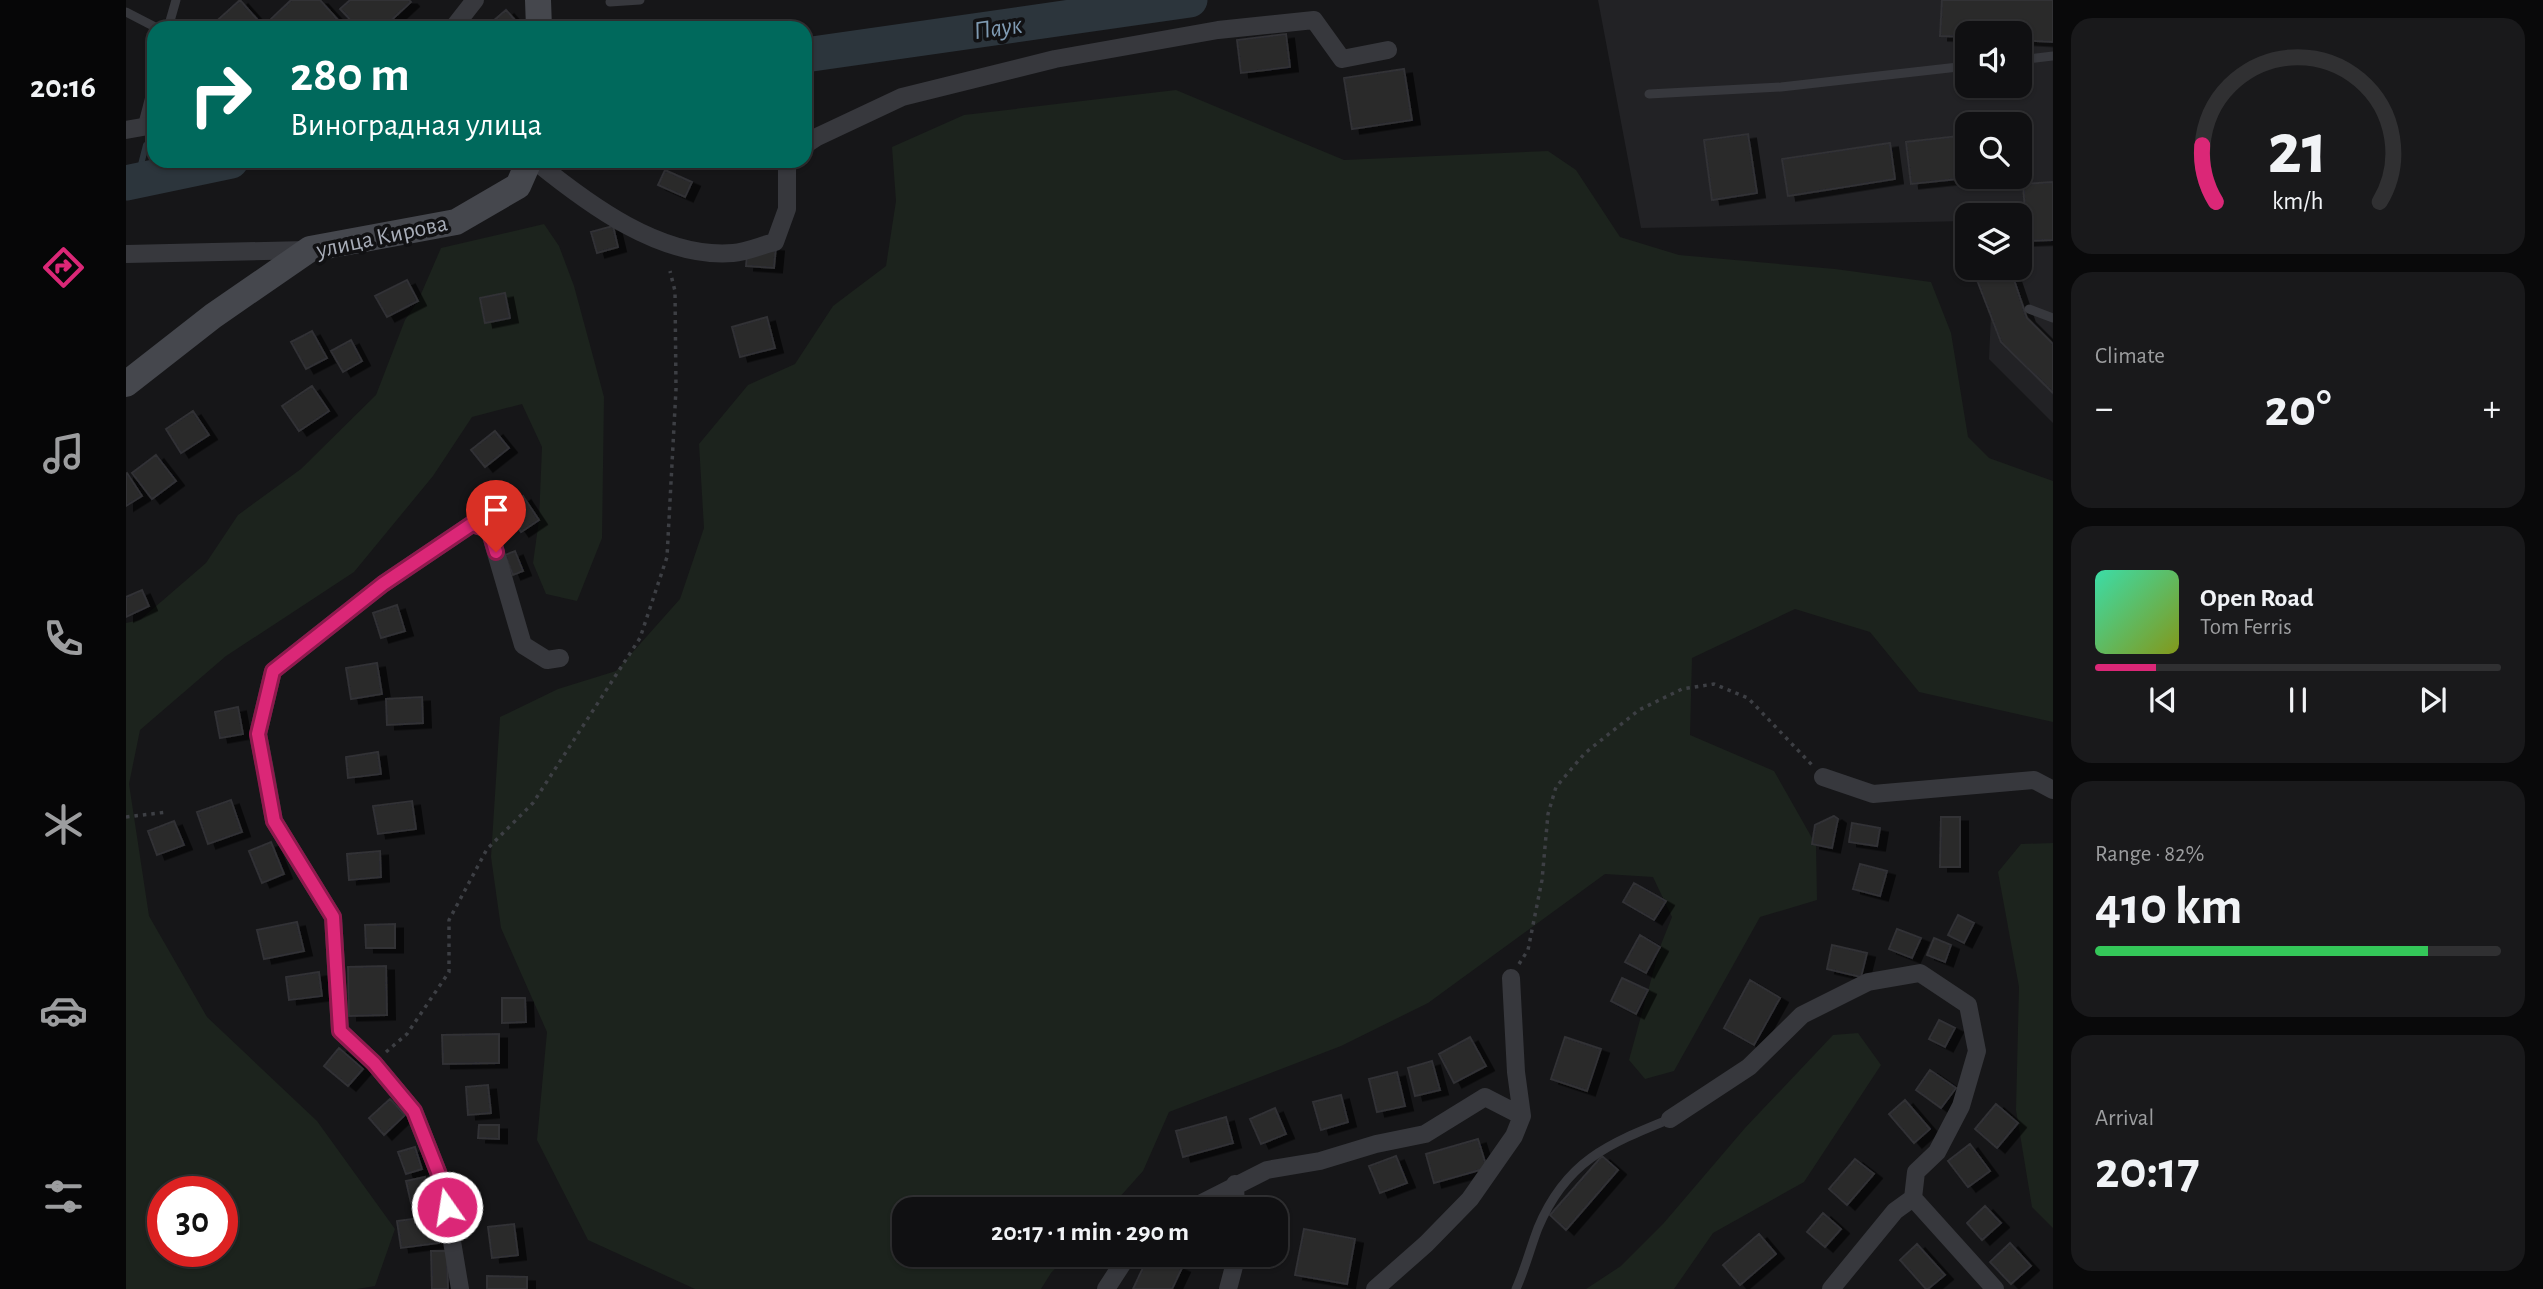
<!DOCTYPE html>
<meta charset="utf-8">
<style>
:root{--surface:#101012;--page:#19191b;--text:#f1f3f6;--muted:#9c9d9f;--line:#303032;--accent:#db2777}
body{margin:0;font-family:"Alegreya Sans",sans-serif;background:var(--page);color:var(--text);height:100vh;display:flex;flex-direction:column;font-size:26px;white-space:nowrap}
*{box-sizing:border-box;margin:0}
p{font-size:23px;color:var(--muted)}
.icon{flex:none;width:38px;height:38px;fill:none;stroke:currentColor;stroke-width:2;stroke-linecap:round;stroke-linejoin:round}
.map{position:relative;flex:1;overflow:hidden}
.panel{display:flex;flex-direction:column;gap:18px;padding:18px;background:#09090a;width:490px}
.panel>*{flex:none}
.banner{position:absolute;left:21px;top:21px;width:665px;height:147px;border-radius:21px;box-shadow:0 2px 5px #0004,0 0 0 2px var(--line);background:#00695c;color:#fff;overflow:hidden}
.fabs{position:absolute;left:1829px;top:21px;display:grid;gap:14px}
.fabs a{display:grid;place-items:center;width:77px;height:77px;border-radius:14px;background:var(--surface);box-shadow:0 2px 5px #0004,0 0 0 2px var(--line);font-size:35px}
.speed{position:absolute;left:21px;top:1176px;display:flex;gap:14px;font-size:35px;font-weight:700;text-align:center}
.speed>*{display:grid;place-content:center;width:91px;height:91px;border-radius:50%;background:var(--surface);box-shadow:0 2px 5px #0004,0 0 0 2px var(--line);line-height:1}
.speed .limit{border:10px solid #d22;background:#fff;color:#111}
.pin{position:absolute;display:grid;place-items:center;width:60px;height:60px;color:#fff;margin:-72px -30px;border-radius:50% 50% 50% 0;rotate:-45deg;box-shadow:0 0 7px #0007}
.pin .icon{rotate:45deg}
.me{position:absolute;width:77px;margin:-38px;rotate:347deg;stroke-linejoin:round;filter:drop-shadow(0 0 5px #0008)}
.turn{display:flex;align-items:center;gap:24px;height:147px;padding:0 28px;font-size:32px}
.turn .icon{width:91px;height:91px;stroke-width:2.5}
.turn b{display:block;font-size:49px;line-height:60px}
.big{font-size:52px;font-weight:600;line-height:1.1}
.panel .card{flex:1;display:flex;flex-direction:column;justify-content:center;gap:10px;min-width:0;padding:0 24px;border-radius:21px;background:var(--page)}
.panel .dial{align-items:center;gap:0}
.dial svg{height:182px;overflow:visible;fill:none;stroke:var(--line);stroke-width:7;stroke-linecap:round;text-anchor:middle}
.dial text{fill:var(--text);stroke:none}
.song{display:flex;align-items:center;gap:21px}
.cover{width:84px;height:84px;border-radius:10px;background:linear-gradient(135deg,hsl(160 70% 55%),hsl(70 70% 35%))}
.played{height:7px;border-radius:4px;background:linear-gradient(90deg,var(--accent) 15%,var(--line) 15%)}
.keys{display:flex;justify-content:space-around;direction:ltr}
.heat{display:flex;justify-content:space-between;align-items:center;font-size:38px;direction:ltr}
.charge{height:10px;border-radius:5px;background:linear-gradient(90deg,#34c759 82%,var(--line) 0)}
.trip{position:absolute;left:766px;top:1197px;width:396px;height:70px;border-radius:21px;background:var(--surface);box-shadow:0 2px 5px #0004,0 0 0 2px var(--line);font-weight:600;line-height:70px;text-align:center}
main{display:flex;flex:1;min-height:0}
.menu{display:flex;flex-direction:column;width:126px;justify-content:space-around;align-items:center;background:#060607;color:var(--muted)}
.menu .icon{width:49px;height:49px}
.menu .on{color:var(--accent)}
.menu b{font-size:32px;color:var(--text)}
.map>svg:first-child{display:block}
.built{fill:#222225;fill-rule:evenodd}
.green{fill:#1c231d;fill-rule:evenodd}
.lines{fill:none;stroke-linecap:round;stroke-linejoin:round}
.stream{stroke:#2c353c;stroke-width:6}
.river{stroke:#2c353c;stroke-width:35}
.building{fill:#29292c;stroke:#303034;stroke-width:2;filter:url(#shadow)}
.path{stroke:#3d3f44;stroke-width:3.5;stroke-dasharray:3.5 5;stroke-linecap:butt}
.service{stroke:#37383d;stroke-width:9}
.minor{stroke:#37383d;stroke-width:18}
.secondary{stroke:#45474d;stroke-width:26}
.route-casing{stroke:#8e194d;stroke-width:18}
.route{stroke:#db2777;stroke-width:12}
.labels{text-anchor:middle;dominant-baseline:central;stroke-width:7;stroke-linejoin:round;paint-order:stroke}
.street-label{font-size:24px;fill:#a8adb8;stroke:#111113}
.water-label{font-size:26px;font-style:italic;fill:#7f9bb3;stroke:#111113}
</style>
<main>
<nav class="menu">
<b>20:16</b>
<svg class="icon on" aria-label="directions" viewBox="0 0 24 24"><path d="M12 3l9 9-9 9-9-9zM9 14v-3h6M13 9l2 2-2 2"/></svg>
<svg class="icon" aria-label="music" viewBox="0 0 24 24"><path d="M9 18V5l10-2v13"/><circle cx="6" cy="18" r="3"/><circle cx="16" cy="16" r="3"/></svg>
<svg class="icon" aria-label="phone" viewBox="0 0 24 24"><path d="M5 4h4l2 5-3 2q2 4 5 5l2-3 5 2v4C11 20 4 13 5 4z"/></svg>
<svg class="icon" aria-label="climate" viewBox="0 0 24 24"><path d="M12 3v18M4 7l16 10M4 17L20 7"/></svg>
<svg class="icon" aria-label="car" viewBox="0 0 24 24"><path d="M5 17H2v-5l4-1 3-4h7l3 4 3 1v5h-3M9 17h6M6 11h13"/><circle cx="7" cy="17" r="2"/><circle cx="17" cy="17" r="2"/></svg>
<svg class="icon" aria-label="filters" viewBox="0 0 24 24"><path d="M4 7h16M4 17h16"/><circle cx="9" cy="7" r="2"/><circle cx="15" cy="17" r="2"/></svg>
</nav>
<div class="map">
<svg width="1927" height="1289" viewBox="0 0 1927 1289">
<defs>
<filter id="shadow"><feDropShadow dx="8" dy="4.5" stdDeviation="0" flood-color="#0009"/></filter>
</defs>
<rect width="100%" height="100%" fill="#161618"/>
<!-- built -->
<path class="built" d="M1472 0H1927V423L1863 359 1867 268H1894V215H1841V221L1515 228ZM1841 33H1894V86H1841ZM1841 124H1894V177H1841Z"/>
<!-- green -->
<path class="green" d="M1050 90 1218 160 1422 151 1450 170 1494 237 1553 255 1709 269 1805 282 1825 333 1842 437 1863 458 1927 481V722L1793 692 1744 632 1669 609 1566 658 1564 735 1648 771 1690 845 1691 900 1634 917 1548 1071 1519 1079 1503 1060 1534 947 1546 917 1527 877 1479 874 1302 1003 1215 1046 1043 1112 1017 1171 983 1209H779V1255H942L925 1273 915 1289H569L462 1240 411 1140 421 1032 375 928 365 857 374 717 432 689 490 671 554 599 578 528 573 444 622 385 669 364 707 306 760 266 770 201 766 147 838 115Z
M418 224 433 246 448 286 478 397 476 538 451 601 420 594 407 563 413 520 416 447 396 404 346 417 307 476 228 572 100 656 14 730 3 784 23 916 81 1017 191 1121 269 1229 249 1286 231 1289H0V623L14 620 80 563 112 515 175 469 250 395 279 320 292 301 315 248ZM37 1192H96V1251H37Z
M1927 843V1228L1906 1207 1890 1110 1893 987 1872 872 1895 844Z
M1732 1033 1755 1065 1678 1182 1587 1233 1548 1289H1460L1495 1266 1537 1224 1619 1128 1707 1035Z"/>
<g class="lines">
<!-- stream -->
<path class="stream" d="M11 180 20 145"/>
<!-- river -->
<path class="river" d="M679 55 1064 0
M0 183 105 161"/>
</g>
<!-- building -->
<path class="building" d="M114 0 139 28H83Z
M165 0H194L213 21 205 28H152L144 20Z
M224 0H283L285 2 257 28H232L214 9Z
M1816 0H1927V42L1894 40V33H1841V37L1814 36Z
M380 10 389 20 379 28H359Z
M1160 34 1164 67 1115 73 1111 40Z
M1278 69 1286 120 1226 129 1218 78Z
M1622 134 1631 193 1586 200 1578 140Z
M1841 135V177H1851L1785 184 1780 142Z
M1764 143 1769 179 1662 196 1656 159Z
M539 170 566 182 559 197 532 185Z
M1927 182V240L1901 241 1897 184Z
M487 226 492 247 471 253 465 232Z
M622 244 650 247 648 268 620 266Z
M1878 268H1884L1901 318 1927 344V393L1875 342 1851 280Z
M281 280 292 301 261 317 249 296Z
M379 293 384 318 359 323 354 298Z
M641 317 649 348 614 357 606 327Z
M186 331 201 358 180 369 165 342Z
M225 340 236 361 217 372 205 351Z
M186 386 203 411 173 431 156 406Z
M67 411 83 435 55 453 40 429Z
M369 431 383 448 359 467 345 450Z
M30 455 50 481 26 499 6 473Z
M1 473 16 496 0 506V474Z
M397 496 413 520 395 532 379 508Z
M389 551 397 571 387 575 379 555Z
M16 590 23 606 0 617V597Z
M271 605 279 631 255 638 247 613Z
M251 663 256 694 225 699 220 668Z
M296 697 297 723 261 725 260 699Z
M112 707 117 734 94 738 89 712Z
M252 752 255 774 222 778 220 757Z
M105 800 116 832 82 844 71 812Z
M286 801 290 829 252 834 247 806Z
M1708 816 1712 819 1706 848 1686 844 1689 825Z
M1815 817H1834V867H1814Z
M48 821 58 845 31 855 22 831Z
M1726 823 1754 828 1751 846 1723 842Z
M145 842 158 874 136 883 123 851Z
M254 851 255 877 223 880 221 854Z
M1734 864 1761 871 1754 896 1727 889Z
M1508 883 1540 901 1528 920 1497 902Z
M1832 915 1848 923 1838 943 1822 935Z
M171 922 178 951 138 959 131 930Z
M269 924V948H240L239 925Z
M1771 929 1795 938 1786 958 1763 949Z
M1514 935 1534 947 1520 973 1499 962Z
M1808 938 1825 945 1819 962 1801 955Z
M1706 945 1741 953 1735 977 1701 969Z
M260 966 261 1015 223 1016 222 967Z
M193 972 196 996 163 1000 160 977Z
M1496 978 1522 990 1510 1014 1485 1001Z
M1624 980 1654 998 1628 1045 1598 1028Z
M376 998H399L400 1022 376 1023Z
M1813 1020 1829 1028 1819 1047 1803 1039Z
M373 1034V1063L317 1064 316 1035Z
M1344 1037 1360 1066 1328 1083 1313 1054Z
M1439 1037 1475 1049 1461 1091 1425 1079Z
M213 1048 237 1069 222 1086 198 1066Z
M1306 1061 1314 1090 1289 1096 1282 1068Z
M1804 1070 1830 1088 1815 1108 1790 1090Z
M1271 1072 1279 1106 1251 1112 1243 1079Z
M362 1085 365 1113 342 1115 340 1087Z
M1215 1095 1222 1122 1195 1130 1187 1102Z
M264 1099 279 1115 258 1135 243 1118Z
M1779 1100 1804 1129 1788 1143 1763 1114Z
M1870 1104 1892 1123 1871 1148 1849 1129Z
M1149 1108 1160 1134 1135 1144 1124 1119Z
M1100 1117 1107 1143 1057 1157 1050 1131Z
M353 1125H373V1139L352 1138Z
M1352 1139 1361 1168 1308 1183 1300 1154Z
M1844 1144 1864 1171 1842 1187 1822 1161Z
M289 1147 296 1169 280 1174 272 1152Z
M1270 1156 1281 1183 1254 1193 1243 1166Z
M1476 1156 1492 1170 1440 1230 1424 1215Z
M1729 1159 1748 1174 1721 1205 1703 1189Z
M299 1177 304 1198 285 1203 280 1181Z
M1859 1206 1875 1223 1856 1240 1841 1223Z
M1697 1213 1715 1229 1699 1247 1681 1232Z
M309 1216 313 1243 275 1248 271 1221Z
M388 1224 392 1255 366 1258 362 1227Z
M1178 1229 1229 1239 1221 1284 1169 1275Z
M1633 1234 1650 1254 1614 1285 1597 1265Z
M1884 1243 1905 1266 1885 1284 1864 1262Z
M1791 1244 1819 1275 1802 1289H1800L1774 1260Z
M305 1251H321L322 1289H306Z
M1023 1255H1028L1056 1268 1046 1289H1007Z
M361 1276 401 1277V1289H361Z"/>
<g class="lines">
<!-- path -->
<path class="path" d="M0 817 41 812
M1393 964 1402 950 1416 880 1422 814 1430 787 1459 753 1513 710 1556 689 1588 684 1622 698 1686 765
M260 1052 281 1034 323 972V920L361 849 407 803 514 638 541 557 550 389 549 291 544 271"/>
<!-- service -->
<path class="service" d="M484 2 514 0
M0 12 31 28
M42 28 50 0
M1894 60 1927 56
M1523 94 1655 87 1841 66
M16 127 28 81
M1903 309 1927 318
M1390 1289C1399 1269 1404 1249 1412 1228 1440 1161 1482 1144 1544 1119"/>
<!-- minor -->
<path class="minor" d="M327 28 349 0
M0 130 28 125
M679 145 691 137 776 97 929 59 1092 30 1188 20 1216 59 1262 50
M409 161C462 204 535 259 607 253 621 252 636 245 649 242L661 209V161
M0 254 181 250
M1697 777 1747 794 1908 780 1927 790
M1544 1119 1623 1067 1676 1015 1742 982 1794 973 1842 1005 1851 1051 1835 1106 1811 1152 1790 1172 1787 1198 1769 1211 1705 1289
M1109 1184 1110 1209
M1787 1198 1869 1289
M1064 1209 1141 1170 1194 1161 1250 1144 1299 1134 1359 1097 1396 1116
M334 1289 316 1182 288 1111 248 1063 214 1031 207 917 148 821 140 775 132 734 147 671 257 584 346 524 363 529 397 645 421 660 434 658
M980 1289 1002 1255
M1102 1289 1111 1255
M1249 1289 1300 1244 1344 1199 1388 1136 1396 1116 1390 1072 1385 978"/>
<!-- secondary -->
<path class="secondary" d="M412 0 413 28
M0 384 87 316 184 249 330 222 392 186 403 161"/>
</g>
<g class="lines">
<!-- route casing -->
<g class="route-casing">
<path id="route" d="M321 1207 316 1182 288 1111 248 1063 214 1031 207 917 148 821 132 734 147 671 257 584 346 524 363 529 370 552"/>
</g>
<!-- route -->
<use href="#route" class="route"/>
</g>
<g class="labels">
<!-- street labels -->
<g class="street-label">
<text transform="translate(256 237) rotate(-12)">улица Кирова</text>
</g>
<!-- water labels -->
<g class="water-label">
<text transform="translate(872 28) rotate(-8)">Паук</text>
</g>
</g>
</svg>
<div class="fabs">
<a><svg class="icon" aria-label="sound" viewBox="0 0 24 24"><path d="M4 9h4l5-4v14l-5-4H4zM17 9q2 3 0 6"/></svg></a>
<a><svg class="icon" aria-label="search" viewBox="0 0 24 24"><circle cx="10" cy="10" r="6"/><path d="M15 15l6 6"/></svg></a>
<a><svg class="icon" aria-label="layers" viewBox="0 0 24 24"><path d="M12 4l9 5-9 5-9-5zM3 14l9 5 9-5"/></svg></a>
</div>
<div class="speed"><div class="limit">30</div></div>
<div class="pin" style="left:370px;top:552px;background:#d93025"><svg class="icon" aria-label="arrive" viewBox="0 0 24 24"><path d="M6 21V4h12l-3 4 3 4H6"/></svg></div>
<svg class="me" style="left:321px;top:1207px" viewBox="-20 -20 40 40"><circle r="17" fill="#db2777" stroke="#fff" stroke-width="3"/><path d="M0-11L8 9 0 5-8 9z" fill="#fff"/></svg>
<div class="trip">20:17 · 1 min · 290 m</div>
<div class="banner">
<div class="turn"><svg class="icon" aria-label="right" viewBox="0 0 24 24"><path d="M7 20v-9h11M14 6l5 5-5 5"/></svg><div><b>280 m</b>Виноградная улица</div></div>
</div>
</div>
<section class="panel">
<div class="card dial"><svg viewBox="0 0 100 80">
<path d="M14 69A42 42 0 1 1 86 69"/>
<path d="M14 69A42 42 0 0 1 8 44" stroke="#db2777"/>
<text x="50" y="56" font-size="32" font-weight="700">21</text>
<text x="50" y="72" font-size="11">km/h</text>
</svg></div>
<div class="card"><p>Climate</p>
<div class="heat"><a>−</a><b class="big">20°</b><a>+</a></div>
</div>
<div class="card">
<div class="song"><i class="cover"></i><div><b>Open Road</b><p>Tom Ferris</p></div></div>
<div class="played"></div>
<div class="keys"><svg class="icon" aria-label="previous" viewBox="0 0 24 24"><path d="M18 5L8 12l10 7zM5 5v14"/></svg><svg class="icon" aria-label="pause" viewBox="0 0 24 24"><path d="M8 5v14M16 5v14"/></svg><svg class="icon" aria-label="next" viewBox="0 0 24 24"><path d="M6 5l10 7-10 7zM19 5v14"/></svg></div>
</div>
<div class="card"><p>Range · 82%</p><b class="big">410 km</b><div class="charge"></div></div>
<div class="card"><p>Arrival</p><b class="big">20:17</b></div>
</section>
</main>
